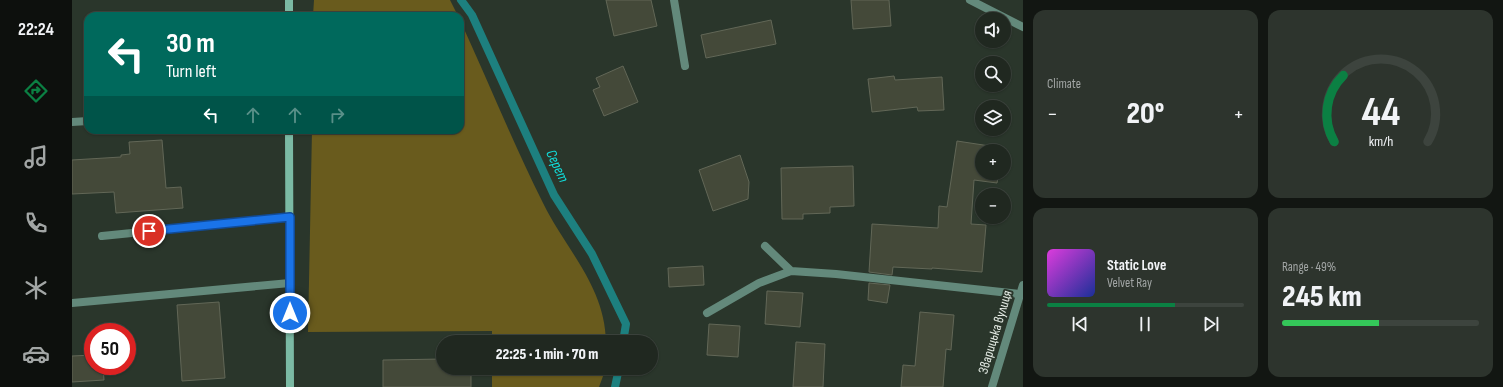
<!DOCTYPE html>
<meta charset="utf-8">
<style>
:root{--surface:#202820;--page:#2d342d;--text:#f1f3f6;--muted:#a2a6a5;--line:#3d443e;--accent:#0b8043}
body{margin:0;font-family:"Sofia Sans Condensed",sans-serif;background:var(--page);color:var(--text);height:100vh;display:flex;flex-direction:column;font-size:15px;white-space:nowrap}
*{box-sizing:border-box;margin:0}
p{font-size:13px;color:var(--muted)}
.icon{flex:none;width:22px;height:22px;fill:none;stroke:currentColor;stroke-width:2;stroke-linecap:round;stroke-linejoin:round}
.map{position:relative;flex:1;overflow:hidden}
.details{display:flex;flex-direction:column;gap:10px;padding:10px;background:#121612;width:480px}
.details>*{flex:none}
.guide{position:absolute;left:12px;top:12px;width:380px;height:122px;border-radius:12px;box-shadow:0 1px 3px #0004,0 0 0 1px var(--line);background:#00695c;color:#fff;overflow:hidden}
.fabs{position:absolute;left:903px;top:12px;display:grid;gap:8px}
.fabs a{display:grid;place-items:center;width:36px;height:36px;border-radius:50%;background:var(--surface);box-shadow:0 1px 3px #0004,0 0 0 1px var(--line);font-size:20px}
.speed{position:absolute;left:12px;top:323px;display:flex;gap:8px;font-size:20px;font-weight:700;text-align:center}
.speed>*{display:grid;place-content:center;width:52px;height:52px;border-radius:50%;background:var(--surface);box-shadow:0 1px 3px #0004,0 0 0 1px var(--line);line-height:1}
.speed .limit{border:6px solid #d22;background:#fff;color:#111}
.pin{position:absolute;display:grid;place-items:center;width:34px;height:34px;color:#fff;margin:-17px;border:2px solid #fff;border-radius:50%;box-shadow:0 1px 4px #0007}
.me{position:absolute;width:44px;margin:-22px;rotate:0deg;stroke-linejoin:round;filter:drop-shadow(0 0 3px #0008)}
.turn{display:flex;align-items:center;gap:14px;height:84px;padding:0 16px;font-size:18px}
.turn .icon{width:52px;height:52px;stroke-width:2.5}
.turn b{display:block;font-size:28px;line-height:34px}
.lanes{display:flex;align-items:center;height:38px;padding:0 16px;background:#0003;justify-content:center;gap:20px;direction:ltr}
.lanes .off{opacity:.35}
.big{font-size:30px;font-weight:800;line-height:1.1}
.details .tile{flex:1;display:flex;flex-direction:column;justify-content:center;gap:6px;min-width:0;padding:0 14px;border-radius:12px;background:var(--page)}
.details .dial{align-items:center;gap:0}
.dial svg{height:104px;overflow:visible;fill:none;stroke:var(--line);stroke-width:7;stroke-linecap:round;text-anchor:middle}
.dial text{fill:var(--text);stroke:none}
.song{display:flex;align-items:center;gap:12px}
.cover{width:48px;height:48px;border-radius:6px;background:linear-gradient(135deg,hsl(300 70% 55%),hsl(230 70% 35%))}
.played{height:4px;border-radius:2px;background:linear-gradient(90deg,var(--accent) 65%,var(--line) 65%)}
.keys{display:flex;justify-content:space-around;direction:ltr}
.heat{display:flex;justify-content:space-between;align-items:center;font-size:22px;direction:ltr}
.charge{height:6px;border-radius:3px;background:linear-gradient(90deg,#34c759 49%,var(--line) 0)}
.details .tiles{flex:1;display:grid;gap:10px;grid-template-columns:repeat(2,1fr)}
.trip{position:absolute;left:364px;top:335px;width:222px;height:40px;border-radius:20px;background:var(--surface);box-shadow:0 1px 3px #0004,0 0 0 1px var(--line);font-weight:800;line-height:40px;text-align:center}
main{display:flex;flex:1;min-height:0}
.tab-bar{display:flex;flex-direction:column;width:72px;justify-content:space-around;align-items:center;background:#0d100d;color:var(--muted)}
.tab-bar .icon{width:28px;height:28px}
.tab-bar .active{color:var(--accent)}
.tab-bar b{font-size:18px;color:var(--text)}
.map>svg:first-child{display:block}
.green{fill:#695b1d}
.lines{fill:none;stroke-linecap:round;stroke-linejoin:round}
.stream{stroke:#1d807f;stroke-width:8}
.building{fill:#444939;stroke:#626757}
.service{stroke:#63897b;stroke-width:8}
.minor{stroke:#63897b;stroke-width:8}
.secondary{stroke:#7bbaa4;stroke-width:8}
.route-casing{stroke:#114b97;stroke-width:10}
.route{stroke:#1a73e8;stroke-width:7}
.labels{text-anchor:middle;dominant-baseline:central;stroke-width:4;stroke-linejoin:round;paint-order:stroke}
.street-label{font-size:14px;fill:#e5ece5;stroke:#2a362b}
.water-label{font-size:15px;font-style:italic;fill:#11dddb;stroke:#2a362b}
</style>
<main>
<nav class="tab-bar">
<b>22:24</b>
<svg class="icon active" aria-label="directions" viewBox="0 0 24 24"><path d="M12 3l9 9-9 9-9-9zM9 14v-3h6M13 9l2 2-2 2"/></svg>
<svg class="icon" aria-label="music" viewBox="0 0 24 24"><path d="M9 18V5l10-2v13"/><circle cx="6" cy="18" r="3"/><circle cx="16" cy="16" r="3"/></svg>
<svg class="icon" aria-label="phone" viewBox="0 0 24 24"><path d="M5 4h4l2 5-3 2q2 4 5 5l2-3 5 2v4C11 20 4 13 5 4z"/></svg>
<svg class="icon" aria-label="climate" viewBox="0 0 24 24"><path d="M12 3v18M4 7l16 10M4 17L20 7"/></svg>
<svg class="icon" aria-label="car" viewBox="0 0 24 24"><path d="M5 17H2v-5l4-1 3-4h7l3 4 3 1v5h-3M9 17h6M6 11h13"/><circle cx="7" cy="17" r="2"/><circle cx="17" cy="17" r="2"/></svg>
</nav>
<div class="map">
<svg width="951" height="387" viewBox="0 0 951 387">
<rect width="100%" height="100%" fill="#2a362b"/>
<!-- green -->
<path class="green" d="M242 0H378L386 16H241Z
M388 20C416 81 441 143 471 203 494 250 533 286 534 342H420V331L236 332 240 130H388Z
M420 368H534L527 387H420Z"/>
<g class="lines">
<!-- stream -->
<path class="stream" d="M389 0 400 15 482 195 520 254 554 324 551 342
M543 387 547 368"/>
</g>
<!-- building -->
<path class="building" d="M534 0H579L585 26 542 36Z
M779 0H817L819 26 781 29Z
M699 20 704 44 634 58 629 35Z
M551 66 566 102 532 116 521 90 528 87 524 78Z
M822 76 823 80 870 77 872 110 846 111 845 107 800 112 796 79Z
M90 140 94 188 109 187 111 208 44 213 42 192 0 194V160L49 157V155L58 154 57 142Z
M885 141 931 148 930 151H910V173H927L925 183 902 180 899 224 914 225 910 272 860 268V269L821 267 820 275 797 272 800 224 866 228 867 206 875 207Z
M668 155 677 182 676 199 641 211 627 170Z
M781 166 782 206 758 207V213L731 214V219H710L709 168Z
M631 266 632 285 597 287 596 268Z
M797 283 818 285 815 303 796 300Z
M695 291 731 293 728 327 693 324Z
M147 302 153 378 110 381 105 305Z
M848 312 882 315 879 350 874 349 871 387H829L831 365 843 366Z
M637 324 668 326 666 357 635 355Z
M724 342 753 344 751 387H721Z
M21 355V366H31L32 380 0 382V356Z
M371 359V368H399V387H311V360Z"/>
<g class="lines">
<!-- service -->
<path class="service" d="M602 0 613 66
M0 122 16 121
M30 236 218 217
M693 246 719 271
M0 303 218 283
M635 313 687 283 719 271 764 274 947 294"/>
<!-- minor -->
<path class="minor" d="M898 0 951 27
M920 387 951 285"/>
<!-- secondary -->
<path class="secondary" d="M217 16V0
M217 130 218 387"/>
</g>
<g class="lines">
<!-- route casing -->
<g class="route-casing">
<path id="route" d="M77 231 218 217V313"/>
</g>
<!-- route -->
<use href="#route" class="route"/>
</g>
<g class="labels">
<!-- street labels -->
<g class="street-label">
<text transform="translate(923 332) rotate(-73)">Зварицька вулиця</text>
</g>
<!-- water labels -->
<g class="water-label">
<text transform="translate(485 166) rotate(65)">Серет</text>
</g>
</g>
</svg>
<div class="fabs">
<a><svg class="icon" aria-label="sound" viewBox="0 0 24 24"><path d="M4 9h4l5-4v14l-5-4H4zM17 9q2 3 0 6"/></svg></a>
<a><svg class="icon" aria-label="search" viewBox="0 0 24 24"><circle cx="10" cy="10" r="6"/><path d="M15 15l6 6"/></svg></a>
<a><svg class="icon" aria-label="layers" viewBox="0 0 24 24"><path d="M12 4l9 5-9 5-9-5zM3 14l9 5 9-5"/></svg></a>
<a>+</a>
<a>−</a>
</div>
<div class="speed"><div class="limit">50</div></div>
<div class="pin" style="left:77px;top:231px;background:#d93025"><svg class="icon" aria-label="arrive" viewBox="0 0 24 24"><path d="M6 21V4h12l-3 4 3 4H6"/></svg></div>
<svg class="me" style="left:218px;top:313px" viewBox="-20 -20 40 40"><circle r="17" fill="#1a73e8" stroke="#fff" stroke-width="3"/><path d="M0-11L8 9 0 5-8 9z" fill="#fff"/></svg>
<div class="trip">22:25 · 1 min · 70 m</div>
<div class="guide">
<div class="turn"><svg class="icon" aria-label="left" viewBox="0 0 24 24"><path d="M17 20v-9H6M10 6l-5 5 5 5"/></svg><div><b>30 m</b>Turn left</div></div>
<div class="lanes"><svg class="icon" aria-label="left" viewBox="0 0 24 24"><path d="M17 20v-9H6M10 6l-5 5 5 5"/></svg><svg class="icon off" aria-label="ahead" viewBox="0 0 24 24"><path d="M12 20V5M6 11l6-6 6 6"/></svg><svg class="icon off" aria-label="ahead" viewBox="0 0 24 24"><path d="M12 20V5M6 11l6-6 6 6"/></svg><svg class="icon off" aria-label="right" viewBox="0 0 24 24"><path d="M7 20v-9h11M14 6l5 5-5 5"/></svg></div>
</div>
</div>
<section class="details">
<div class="tiles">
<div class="tile"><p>Climate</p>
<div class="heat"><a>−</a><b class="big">20°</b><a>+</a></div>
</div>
<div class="tile dial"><svg viewBox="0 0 100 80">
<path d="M14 69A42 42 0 1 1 86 69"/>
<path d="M14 69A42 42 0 0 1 21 18" stroke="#0b8043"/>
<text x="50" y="56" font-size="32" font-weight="700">44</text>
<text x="50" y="72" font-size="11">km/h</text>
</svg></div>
<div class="tile">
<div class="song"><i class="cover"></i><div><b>Static Love</b><p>Velvet Ray</p></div></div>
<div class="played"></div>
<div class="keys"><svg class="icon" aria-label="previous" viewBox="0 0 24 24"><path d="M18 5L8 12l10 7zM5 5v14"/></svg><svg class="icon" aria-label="pause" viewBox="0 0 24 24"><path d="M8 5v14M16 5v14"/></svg><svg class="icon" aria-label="next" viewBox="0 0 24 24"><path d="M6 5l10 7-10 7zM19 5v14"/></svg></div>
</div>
<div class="tile"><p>Range · 49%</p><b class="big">245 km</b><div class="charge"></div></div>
</div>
</section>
</main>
